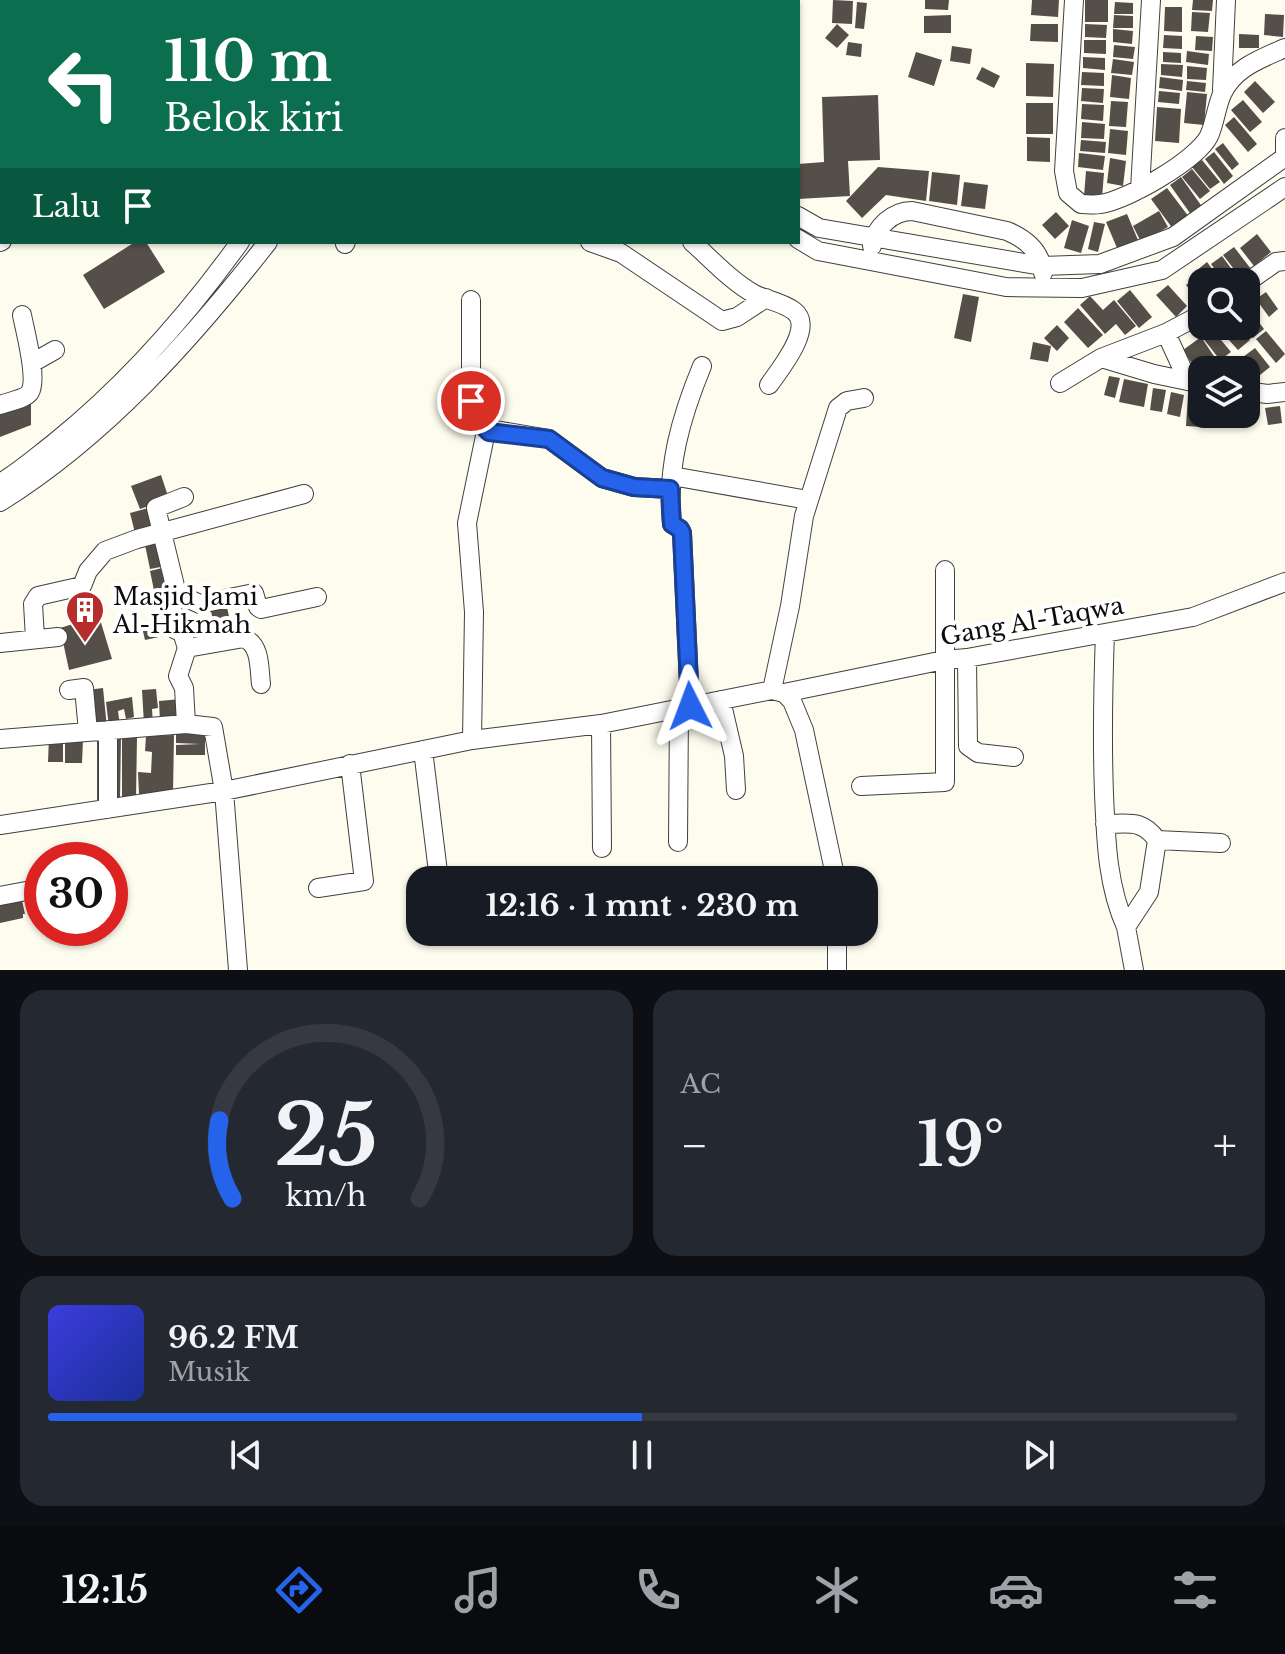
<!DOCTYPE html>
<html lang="id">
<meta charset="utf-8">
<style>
:root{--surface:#171b24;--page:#242831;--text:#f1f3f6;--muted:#9ea1a6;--line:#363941;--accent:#2563eb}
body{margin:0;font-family:"Libre Baskerville",serif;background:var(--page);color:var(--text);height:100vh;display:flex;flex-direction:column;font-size:30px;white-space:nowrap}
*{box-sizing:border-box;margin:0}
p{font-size:26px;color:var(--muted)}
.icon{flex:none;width:44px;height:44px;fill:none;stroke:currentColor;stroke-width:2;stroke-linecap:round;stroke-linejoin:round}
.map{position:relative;height:970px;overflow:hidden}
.sheet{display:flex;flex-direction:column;gap:20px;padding:20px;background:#0d0f14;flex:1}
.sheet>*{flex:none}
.guide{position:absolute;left:0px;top:0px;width:800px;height:244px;box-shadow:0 2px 6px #0004;background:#0b6e4f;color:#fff;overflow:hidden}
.fabs{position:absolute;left:1188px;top:268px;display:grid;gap:16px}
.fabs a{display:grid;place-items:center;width:72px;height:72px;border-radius:16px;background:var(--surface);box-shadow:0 2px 6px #0004;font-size:40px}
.speed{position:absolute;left:24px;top:842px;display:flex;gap:16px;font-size:40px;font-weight:700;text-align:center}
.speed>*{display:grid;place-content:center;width:104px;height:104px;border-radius:50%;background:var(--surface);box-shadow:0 2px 6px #0004;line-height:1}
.speed .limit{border:12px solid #d22;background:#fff;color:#111}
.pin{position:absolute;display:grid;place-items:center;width:68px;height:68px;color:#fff;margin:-34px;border:4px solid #fff;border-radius:50%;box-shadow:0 2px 8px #0007}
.me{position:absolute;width:88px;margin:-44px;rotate:357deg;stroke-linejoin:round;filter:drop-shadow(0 0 6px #0008)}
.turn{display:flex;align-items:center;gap:28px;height:168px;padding:0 32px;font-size:36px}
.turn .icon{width:104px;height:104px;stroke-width:2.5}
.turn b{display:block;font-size:56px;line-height:68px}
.then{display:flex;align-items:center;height:76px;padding:0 32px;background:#0003;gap:16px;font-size:30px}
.big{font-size:60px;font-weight:700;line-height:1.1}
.sheet .card{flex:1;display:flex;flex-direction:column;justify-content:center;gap:12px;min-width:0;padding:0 28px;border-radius:24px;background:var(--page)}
.sheet .dial{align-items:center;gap:0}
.dial svg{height:208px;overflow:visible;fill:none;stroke:var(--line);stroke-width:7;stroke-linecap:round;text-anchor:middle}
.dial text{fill:var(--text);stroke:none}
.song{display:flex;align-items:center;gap:24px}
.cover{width:96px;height:96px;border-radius:12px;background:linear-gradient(135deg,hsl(240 70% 55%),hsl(230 70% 35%))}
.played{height:8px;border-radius:4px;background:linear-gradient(90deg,var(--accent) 50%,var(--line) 50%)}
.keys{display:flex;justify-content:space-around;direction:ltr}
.heat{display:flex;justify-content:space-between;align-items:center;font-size:44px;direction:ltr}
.sheet .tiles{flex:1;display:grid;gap:20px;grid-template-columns:1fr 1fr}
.card:last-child{grid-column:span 2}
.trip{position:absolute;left:406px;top:866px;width:472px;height:80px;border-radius:24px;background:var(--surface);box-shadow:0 2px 6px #0004;font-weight:700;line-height:80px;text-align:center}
.tabs{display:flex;height:128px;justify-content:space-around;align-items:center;background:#090b0e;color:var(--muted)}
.tabs .icon{width:56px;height:56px}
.tabs .current{color:var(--accent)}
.tabs b{font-size:36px;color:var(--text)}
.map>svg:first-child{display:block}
.building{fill:#554f4a}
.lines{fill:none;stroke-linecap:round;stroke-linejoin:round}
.minor-casing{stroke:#404040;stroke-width:20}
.minor{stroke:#fff;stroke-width:18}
.route-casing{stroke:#184099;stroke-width:20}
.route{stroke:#2563eb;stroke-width:14}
.labels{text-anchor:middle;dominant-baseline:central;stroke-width:8;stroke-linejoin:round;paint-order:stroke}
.poi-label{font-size:24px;fill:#0d0d0d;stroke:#fff;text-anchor:start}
.street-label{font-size:24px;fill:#0d0d0d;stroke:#fff}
</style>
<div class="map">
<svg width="1285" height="970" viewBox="0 0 1285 970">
<rect width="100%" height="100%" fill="#fefcee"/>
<!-- building -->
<path class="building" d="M833 0 853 1 852 24 832 23Z
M925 0H949L948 10 925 9Z
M1032 0H1059L1058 17 1031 15Z
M1085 0H1108V22H1085Z
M1193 0H1213L1212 11 1192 10Z
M857 2 867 3 864 29 855 28Z
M1115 2 1133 3V14H1114Z
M1165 7H1182V32L1164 31Z
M1192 12 1210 13 1208 32 1191 31Z
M1265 14 1284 15 1283 37 1264 35Z
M951 15V33H924V16Z
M1114 15 1133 16V28H1113Z
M837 24 849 35 837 48 825 38Z
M1031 24H1058V42L1030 41Z
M1085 24 1107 25 1106 38 1085 37Z
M1113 29 1133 31 1132 44 1113 42Z
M1239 34 1259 35V48H1239Z
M1164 35 1182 36V49L1163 48Z
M1196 36 1213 37 1212 51 1195 50Z
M1084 40H1106V54L1084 53Z
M848 42 862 44 861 57 846 55Z
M1114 45 1135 47 1133 59 1113 57Z
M952 46 972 49 970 64 950 61Z
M1187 51 1209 54 1208 65 1186 62Z
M916 52 942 60 934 86 908 77Z
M1163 52 1181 53V63L1163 62Z
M1083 57 1105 58V70L1083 68Z
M1113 59 1134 62 1132 75 1111 73Z
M1026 63 1054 64 1053 97 1026 96Z
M1161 64 1183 65 1182 77 1161 75Z
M1187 66 1207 68 1206 80 1187 79Z
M982 67 1000 76 994 88 976 79Z
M1082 72 1104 73V86L1081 85Z
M1112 75 1131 78 1129 99 1110 97Z
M1160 77 1183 80 1182 91 1159 88Z
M1187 81 1206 83 1205 92 1186 90Z
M1255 81 1275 102 1263 113 1244 92Z
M1082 88 1104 89 1103 103 1081 101Z
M1159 91 1180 93 1179 104 1158 102Z
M1187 92 1207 94 1204 125 1184 123Z
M878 95 880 160 848 161 850 196 798 199V164L824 162 822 97Z
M1243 100 1262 122 1250 132 1231 110Z
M1111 101 1128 102 1126 127 1109 126Z
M1026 103H1053V134H1026Z
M1082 104 1104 105 1103 121 1081 119Z
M1157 107 1181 109 1179 143 1155 141Z
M1234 117 1257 144 1248 152 1225 125Z
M1082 122 1105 124 1104 139 1081 138Z
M1110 129 1128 131 1126 155 1108 153Z
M1027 137 1050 138V162L1027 161Z
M1081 140 1106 142 1105 153 1080 151Z
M1223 143 1239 164 1232 170 1215 149Z
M1214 152 1233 176 1224 184 1205 159Z
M1079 153 1105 156 1103 170 1078 167Z
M1110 158 1126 161 1123 186 1107 183Z
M1202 160 1220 182 1210 189 1192 167Z
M878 167 929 171 926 201 886 195 862 218 846 201Z
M1192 169 1210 191 1200 199 1182 177Z
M1086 171 1104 173 1102 198 1084 196Z
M932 172 960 175 957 205 929 201Z
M1181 177 1203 208 1192 216 1170 185Z
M964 182 988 185 985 209 961 206Z
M1167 188 1189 217 1173 229 1151 199Z
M1159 211 1168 227 1141 242 1133 226Z
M1056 212 1069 226 1055 239 1042 225Z
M1127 214 1138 240 1117 248 1106 222Z
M1072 220 1089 226 1081 253 1064 248Z
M1094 222 1105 224 1098 252 1088 249Z
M1257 234 1271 252 1254 266 1240 248Z
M135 242H146L165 272 104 309 83 275Z
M1234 247 1251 269 1240 277 1223 255Z
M1222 256 1236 275 1227 282H1224L1211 264Z
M1207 262 1222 282H1205L1196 271Z
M1196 277 1202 285V306L1186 285Z
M1168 285 1187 306 1176 317 1156 295Z
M1130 290 1152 317 1139 328 1117 301Z
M1266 292 1278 309 1269 317 1256 299Z
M963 294 979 297 971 342 954 338Z
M1090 296 1103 310 1114 300 1136 326 1125 335 1116 324 1105 334 1080 305Z
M1078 308 1103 335 1088 348 1064 322Z
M1249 309 1264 329 1253 338 1244 326H1246V311Z
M1057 325 1069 338 1057 351 1044 338Z
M1221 326H1239L1250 340 1238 350 1218 328Z
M1212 329 1231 352 1220 360 1202 337Z
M1266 331 1285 354 1276 363 1256 339Z
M1201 337 1218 362 1199 374 1183 350Z
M1033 342 1051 346 1048 362 1030 359Z
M1255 348 1270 367 1250 383 1246 377V370H1241L1235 363Z
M1109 376 1120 378 1115 398 1104 395Z
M1124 379 1148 384 1144 407 1119 402Z
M1153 388 1166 390 1162 412 1150 410Z
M1171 392 1184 395 1180 417 1167 414Z
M31 395V425L0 437V406Z
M1188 395 1202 396V427L1186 426Z
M1246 402 1258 403 1256 423 1232 422 1233 414H1246Z
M1280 406 1282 423 1268 425 1265 408Z
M1207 414H1228V423L1206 421Z
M161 475 169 499 140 509 131 486Z
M152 507 158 532 136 537 130 513Z
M161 537 166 566 150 569 144 540Z
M166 567 172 596 156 600 150 571Z
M227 607 233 636 217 640 211 611Z
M99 616 112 659 69 670 60 628Z
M170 617 173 634 145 640 141 623Z
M103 688 107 728 91 729 87 690Z
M156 689 158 708 152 709 153 724H144L142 690Z
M132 697 134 717 126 719 124 709 118 711 120 726 109 727 106 702Z
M181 699 183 720 160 722 159 701Z
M205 732V755H176V745L200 744 176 743V733Z
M174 735 173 794H139L138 772 151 773 152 752 145 751 146 736Z
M121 736 120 799 97 800V737Z
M49 737H63V762H48Z
M122 737H137L136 799H122Z
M65 738 83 739 82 763H65Z
M21 896 25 914H23V918L0 923V901Z"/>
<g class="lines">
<!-- minor casing -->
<g class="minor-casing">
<path id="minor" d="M382 0V2
M401 0 402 2
M646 0 649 2
M1074 0 1064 171 1068 193 1081 204C1087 204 1094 205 1100 204 1126 201 1197 160 1209 136 1215 123 1216 108 1222 94 1234 68 1260 59 1285 48
M111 2 112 0
M199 2 200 0
M335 2 337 0
M675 2 677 0
M1222 90 1226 0
M1285 138V154
M1140 189 1151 0
M0 199 2 197
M798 216 819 228 1042 266 1100 264 1173 237 1285 157
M798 239 818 251 1006 287 1082 288 1162 270 1285 187
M0 242 2 241
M590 242 621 253 722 321 737 317 766 298
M692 242C711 259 731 281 754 294 766 300 782 302 794 311 815 327 780 369 769 385
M345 244 346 242
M872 246C875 227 893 211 912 211L1007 231C1026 239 1041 251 1043 273
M1246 283 1276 262 1285 261
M471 300V401L476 419 489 432
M1166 333 1188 381
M1101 358 1154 374 1202 384
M32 363 55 350
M1060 383 1101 358 1166 333 1202 314
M1246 391 1267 394 1285 392
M0 405C7 402 26 399 30 392 38 378 25 331 22 315
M672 476 808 500
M0 483C19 472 36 457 54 443 126 385 186 317 240 242
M184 497 156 508 177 594 171 602 176 630 182 632 187 648 178 676 184 688 186 724
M0 502C106 436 192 339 268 242
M177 594 200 604 254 593 258 607 261 609 317 597
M1105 633C1103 687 1102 740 1104 794 1106 839 1107 885 1126 927
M35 638 33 604 38 596 82 586 88 571 105 551 137 539 304 494
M0 643 58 637
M187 648 244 638C261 645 259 668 261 684
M967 658 968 746 978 753 1014 757
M69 690 84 688 88 732
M772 690 790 606 804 516 838 408 847 401 864 398
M784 693 944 660 967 658 1193 617 1285 582
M721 700 734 756 736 790
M690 706 682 533 680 529 672 524C666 468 681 417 702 366
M601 724 602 848
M108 730V809
M0 739 186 724 213 727 224 791 238 970
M472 740 474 612 467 523 485 436 495 430 549 439 602 478 634 487 670 489
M423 750 439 880
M861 786 945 782V570
M1105 824C1129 824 1142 819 1157 840L1149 892 1126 927 1134 970
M0 825 224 791 472 740 601 724 772 690 784 693 792 701 804 730 836 880
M1157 840 1221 843
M678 842 679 708
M318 888 364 881 350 764
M0 896 42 888
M837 970V932"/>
</g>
<!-- minor -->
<use href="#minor" class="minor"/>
</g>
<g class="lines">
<!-- route casing -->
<g class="route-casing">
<path id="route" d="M471 401 476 419 489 432 549 439 602 478 634 487 670 489 672 524 680 529 682 533 690 706"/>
</g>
<!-- route -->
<use href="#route" class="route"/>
</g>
<!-- icons -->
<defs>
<g id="building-pin" transform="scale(2)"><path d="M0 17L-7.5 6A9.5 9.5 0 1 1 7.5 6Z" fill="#b62d2c" stroke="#fff"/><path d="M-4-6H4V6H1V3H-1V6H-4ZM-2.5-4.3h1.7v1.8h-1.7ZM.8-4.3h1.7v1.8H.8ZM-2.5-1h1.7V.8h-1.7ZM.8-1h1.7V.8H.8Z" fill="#fff"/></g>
</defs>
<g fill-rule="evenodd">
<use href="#building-pin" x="85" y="610"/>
</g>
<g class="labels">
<!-- poi labels -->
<g class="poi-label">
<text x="113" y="596">Masjid Jami<tspan x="113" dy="28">Al-Hikmah</tspan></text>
</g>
<!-- street labels -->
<g class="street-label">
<text transform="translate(1032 621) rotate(-10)">Gang Al-Taqwa</text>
</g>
</g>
</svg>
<div class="fabs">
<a><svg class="icon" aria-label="search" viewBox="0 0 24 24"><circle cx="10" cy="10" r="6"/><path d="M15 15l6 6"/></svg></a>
<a><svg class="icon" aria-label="layers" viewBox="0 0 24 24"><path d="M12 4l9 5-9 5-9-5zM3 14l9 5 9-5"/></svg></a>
</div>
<div class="speed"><div class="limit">30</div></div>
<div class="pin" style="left:471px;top:401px;background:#d93025"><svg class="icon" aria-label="arrive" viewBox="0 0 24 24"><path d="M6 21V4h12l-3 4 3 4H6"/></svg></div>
<svg class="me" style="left:690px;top:706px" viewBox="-20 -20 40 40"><path d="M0-17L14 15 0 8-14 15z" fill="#2563eb" stroke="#fff" stroke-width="4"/></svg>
<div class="trip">12:16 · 1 mnt · 230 m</div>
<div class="guide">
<div class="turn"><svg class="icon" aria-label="left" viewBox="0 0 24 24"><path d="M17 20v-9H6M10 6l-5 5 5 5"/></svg><div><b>110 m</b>Belok kiri</div></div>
<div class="then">Lalu<svg class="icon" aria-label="arrive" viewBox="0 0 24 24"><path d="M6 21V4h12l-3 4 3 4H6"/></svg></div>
</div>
</div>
<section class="sheet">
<div class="tiles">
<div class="card dial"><svg viewBox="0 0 100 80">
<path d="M14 69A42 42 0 1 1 86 69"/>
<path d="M14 69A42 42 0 0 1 9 39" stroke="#2563eb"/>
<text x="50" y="56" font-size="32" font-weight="700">25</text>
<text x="50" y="72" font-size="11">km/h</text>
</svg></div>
<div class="card"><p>AC</p>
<div class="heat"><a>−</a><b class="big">19°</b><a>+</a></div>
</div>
<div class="card">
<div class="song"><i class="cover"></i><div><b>96.2 FM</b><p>Musik</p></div></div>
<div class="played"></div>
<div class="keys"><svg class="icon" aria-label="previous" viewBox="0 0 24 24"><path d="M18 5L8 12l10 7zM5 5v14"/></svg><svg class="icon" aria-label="pause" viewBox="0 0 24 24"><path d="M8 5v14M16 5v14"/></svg><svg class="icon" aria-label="next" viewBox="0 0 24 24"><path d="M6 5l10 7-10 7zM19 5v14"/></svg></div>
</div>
</div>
</section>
<nav class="tabs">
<b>12:15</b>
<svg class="icon current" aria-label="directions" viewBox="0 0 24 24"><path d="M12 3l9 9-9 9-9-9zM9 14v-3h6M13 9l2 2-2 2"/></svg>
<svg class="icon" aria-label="music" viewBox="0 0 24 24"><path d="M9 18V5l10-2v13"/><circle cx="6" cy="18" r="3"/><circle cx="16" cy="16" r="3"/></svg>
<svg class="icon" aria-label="phone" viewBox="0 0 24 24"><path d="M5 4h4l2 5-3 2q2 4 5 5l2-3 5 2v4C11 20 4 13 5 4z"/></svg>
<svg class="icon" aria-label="climate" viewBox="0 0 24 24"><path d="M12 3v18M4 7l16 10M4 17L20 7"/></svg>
<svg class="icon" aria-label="car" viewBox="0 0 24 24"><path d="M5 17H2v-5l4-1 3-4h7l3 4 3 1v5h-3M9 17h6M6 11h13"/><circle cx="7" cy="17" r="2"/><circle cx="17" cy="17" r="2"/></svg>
<svg class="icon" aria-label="filters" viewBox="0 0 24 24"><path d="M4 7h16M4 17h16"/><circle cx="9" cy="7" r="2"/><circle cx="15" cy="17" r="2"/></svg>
</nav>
